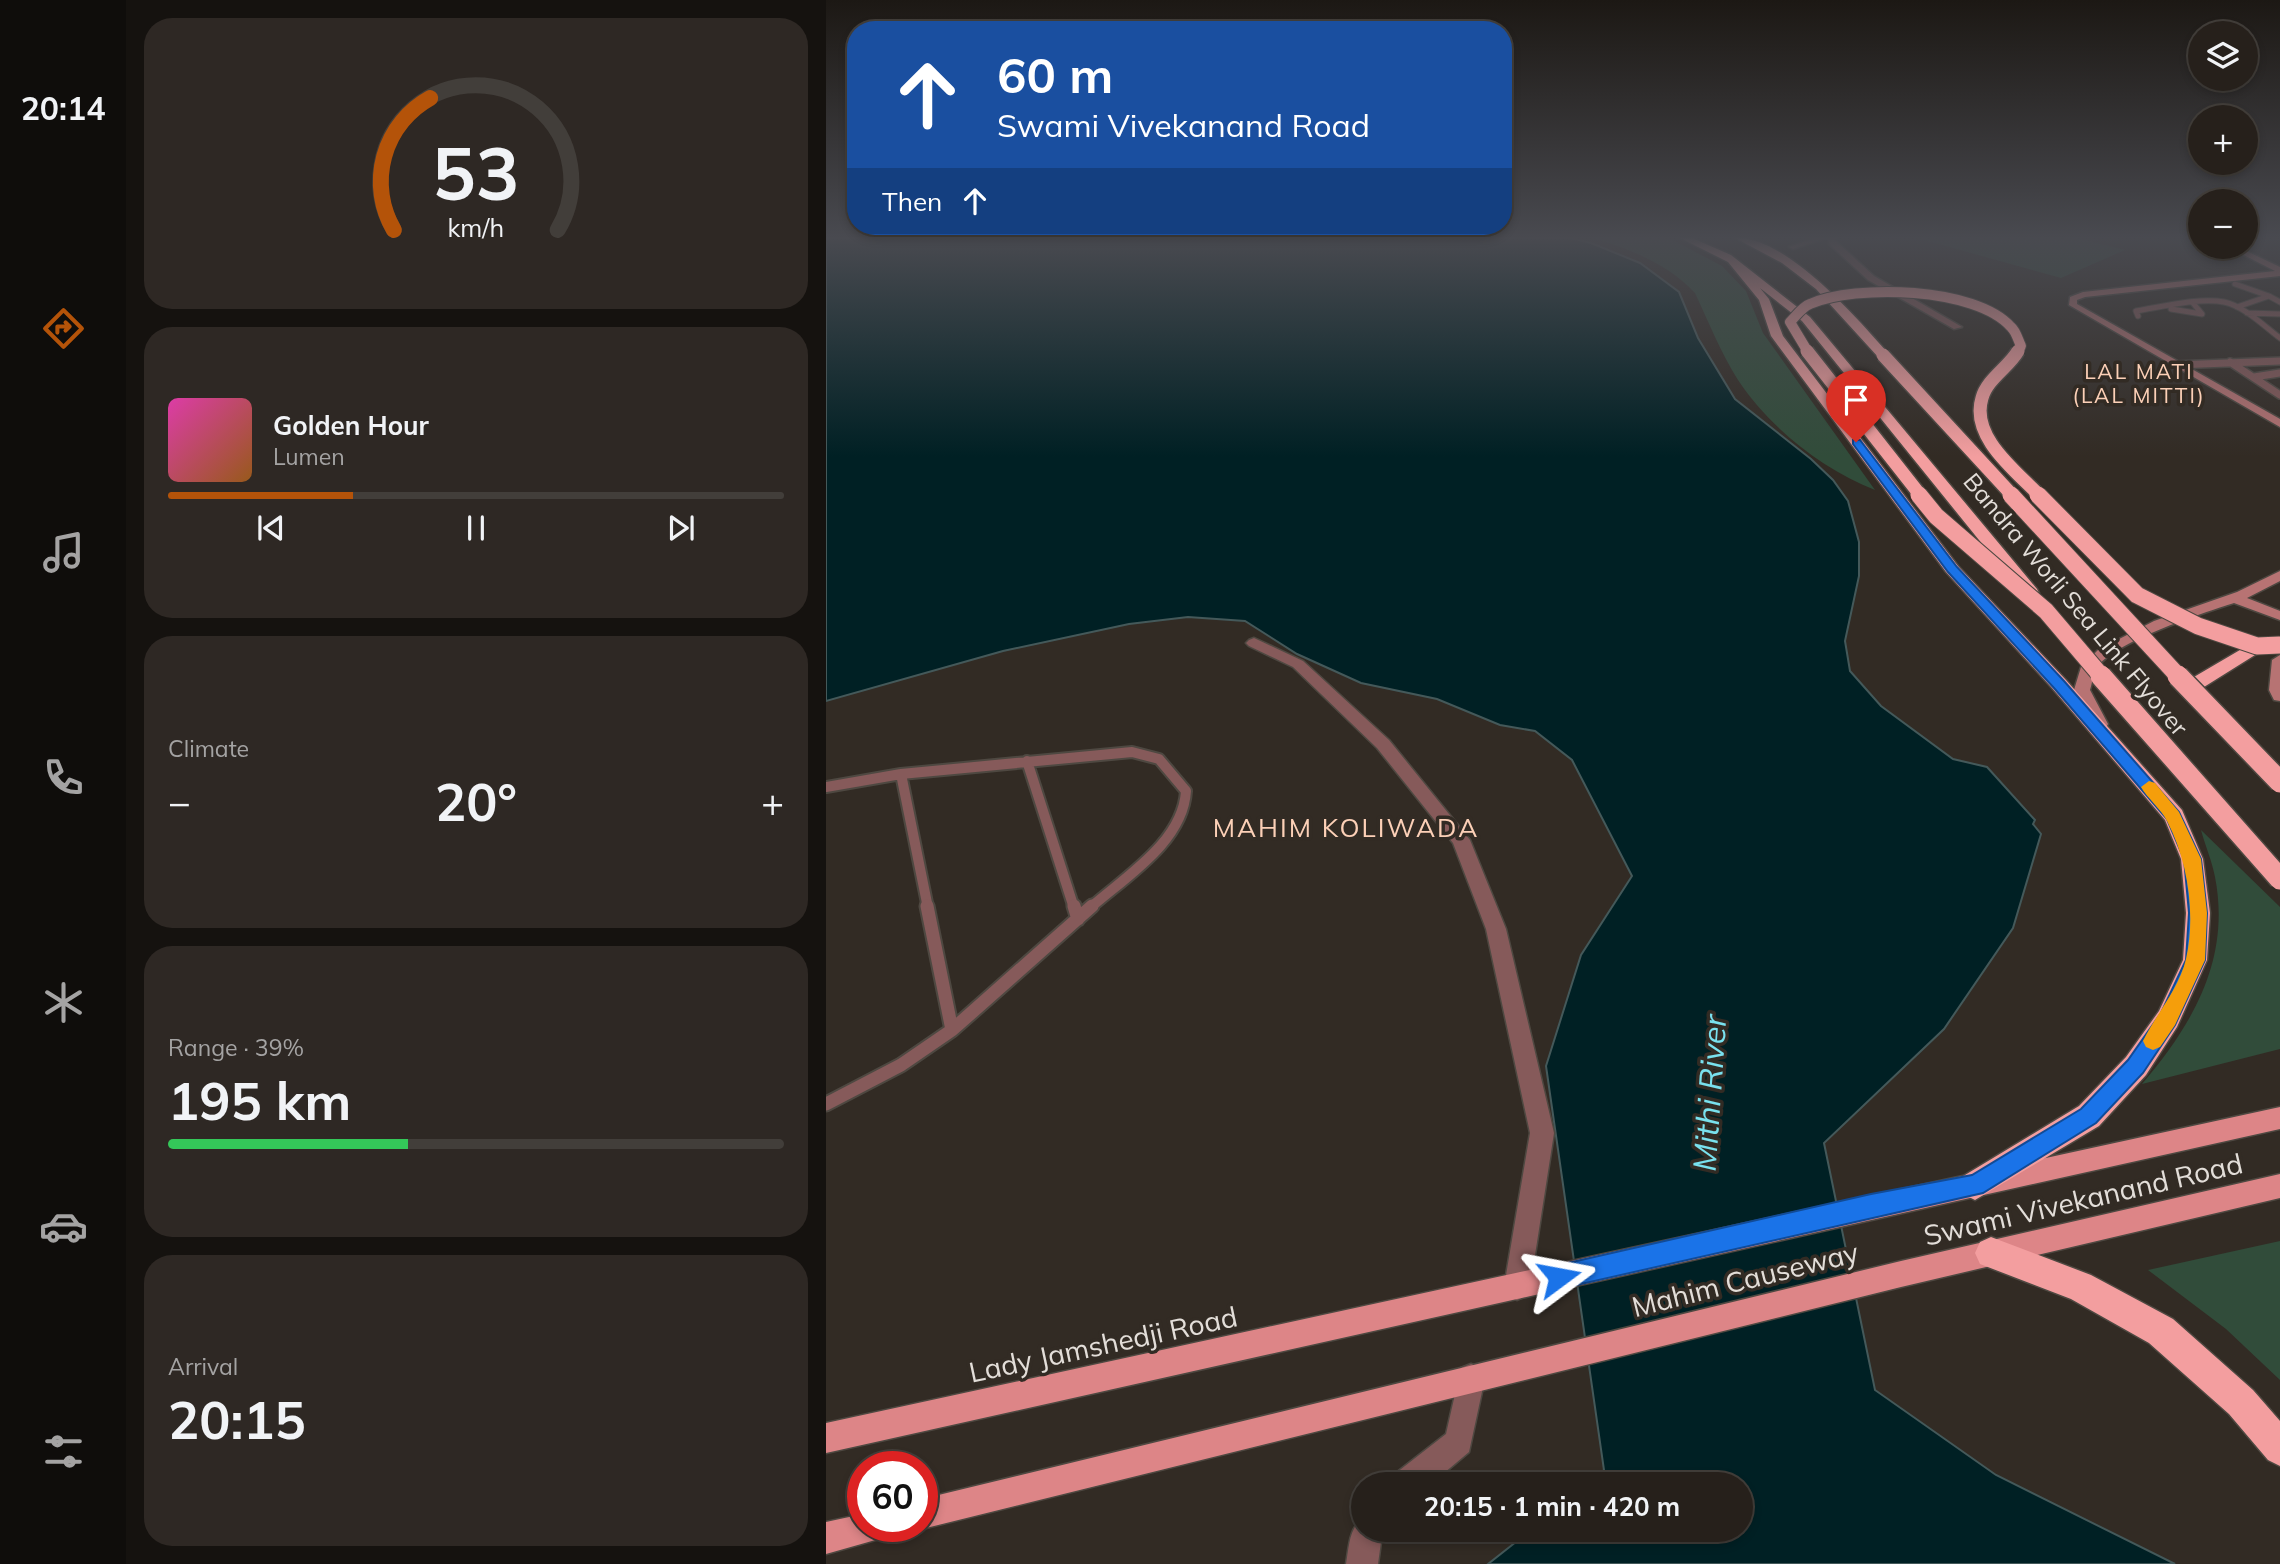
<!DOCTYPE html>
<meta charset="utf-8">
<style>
:root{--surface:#26201b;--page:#2e2824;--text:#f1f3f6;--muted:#a4a3a3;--line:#423e3a;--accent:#b45309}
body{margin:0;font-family:Mulish,sans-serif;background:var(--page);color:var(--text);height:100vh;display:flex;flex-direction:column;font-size:26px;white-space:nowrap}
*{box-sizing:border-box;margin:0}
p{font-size:23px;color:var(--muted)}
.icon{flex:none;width:38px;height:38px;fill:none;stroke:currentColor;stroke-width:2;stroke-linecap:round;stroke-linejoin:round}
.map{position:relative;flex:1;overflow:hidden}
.sheet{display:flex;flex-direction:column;gap:18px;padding:18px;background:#15120f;width:700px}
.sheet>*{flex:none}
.top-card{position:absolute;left:21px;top:21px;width:665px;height:214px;border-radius:28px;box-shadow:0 4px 10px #0003,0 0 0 2px var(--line);background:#1a4fa0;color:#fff;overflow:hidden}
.buttons{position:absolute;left:1362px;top:21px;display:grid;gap:14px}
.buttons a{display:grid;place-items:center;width:70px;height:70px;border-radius:50%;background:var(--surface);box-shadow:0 4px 10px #0003,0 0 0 2px var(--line);font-size:35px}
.speed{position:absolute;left:21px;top:1451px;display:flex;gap:14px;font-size:35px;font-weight:700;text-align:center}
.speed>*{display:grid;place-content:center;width:91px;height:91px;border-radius:50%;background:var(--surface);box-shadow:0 4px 10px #0003,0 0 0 2px var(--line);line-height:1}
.speed .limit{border:10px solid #d22;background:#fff;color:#111}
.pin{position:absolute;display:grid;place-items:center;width:60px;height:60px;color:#fff;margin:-72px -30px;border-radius:50% 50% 50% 0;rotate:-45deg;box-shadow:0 0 7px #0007}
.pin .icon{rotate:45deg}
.me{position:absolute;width:77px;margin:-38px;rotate:77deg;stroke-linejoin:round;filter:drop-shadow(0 0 5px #0008)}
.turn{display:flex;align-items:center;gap:24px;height:147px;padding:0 35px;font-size:32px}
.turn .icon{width:91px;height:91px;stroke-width:2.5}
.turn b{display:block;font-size:49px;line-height:60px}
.then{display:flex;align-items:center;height:66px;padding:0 35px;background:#0003;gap:14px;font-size:26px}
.big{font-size:52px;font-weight:700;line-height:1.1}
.sheet .card{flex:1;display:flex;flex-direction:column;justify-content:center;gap:10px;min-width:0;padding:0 24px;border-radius:28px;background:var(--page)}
.sheet .dial{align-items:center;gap:0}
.dial svg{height:182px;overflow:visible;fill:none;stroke:var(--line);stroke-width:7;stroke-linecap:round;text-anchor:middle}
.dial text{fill:var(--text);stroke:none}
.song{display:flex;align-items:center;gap:21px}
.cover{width:84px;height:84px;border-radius:10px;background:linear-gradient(135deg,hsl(320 70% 55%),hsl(30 70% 35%))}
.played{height:7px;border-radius:4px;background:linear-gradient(90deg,var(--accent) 30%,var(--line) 30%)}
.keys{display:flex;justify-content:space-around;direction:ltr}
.heat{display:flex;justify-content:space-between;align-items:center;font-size:38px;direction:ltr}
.charge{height:10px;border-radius:5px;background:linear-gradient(90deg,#34c759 39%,var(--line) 0)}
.trip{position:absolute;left:525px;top:1472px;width:402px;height:70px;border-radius:35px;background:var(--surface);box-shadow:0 4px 10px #0003,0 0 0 2px var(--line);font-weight:700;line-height:70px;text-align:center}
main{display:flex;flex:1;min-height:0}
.menu{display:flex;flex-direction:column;width:126px;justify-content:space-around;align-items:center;background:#0f0d0b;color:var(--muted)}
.menu .icon{width:49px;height:49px}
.menu .on{color:var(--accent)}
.menu b{font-size:32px;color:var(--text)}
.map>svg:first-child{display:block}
.green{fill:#314c3a}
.water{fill:#002024;stroke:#44595a;stroke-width:2}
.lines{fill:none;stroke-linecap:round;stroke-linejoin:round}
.service-far3-casing{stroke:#4e4841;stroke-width:7}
.service-far2-casing{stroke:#4e4841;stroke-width:10}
.service-far1-casing{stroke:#4e4841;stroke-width:14}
.service-casing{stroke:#4e4841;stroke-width:17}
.minor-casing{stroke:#4e4841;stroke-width:3}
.secondary-casing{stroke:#4e4841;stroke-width:3}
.primary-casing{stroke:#4e4841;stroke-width:3}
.motorway-casing{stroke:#4e4841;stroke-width:3}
.service-far3{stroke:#865a5a;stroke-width:5}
.service-far2{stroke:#865a5a;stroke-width:7}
.service-far1{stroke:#865a5a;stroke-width:10}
.service{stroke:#865a5a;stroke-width:13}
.minor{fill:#865a5a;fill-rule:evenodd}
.secondary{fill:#b77373;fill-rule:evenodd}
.primary{fill:#dd8587;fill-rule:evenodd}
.motorway{fill:#f39e9f;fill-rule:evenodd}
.motorway-bridge-far3-casing{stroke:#4e4841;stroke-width:12;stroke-linecap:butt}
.motorway-bridge-far2-casing{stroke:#4e4841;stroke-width:16;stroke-linecap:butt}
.motorway-bridge-far1-casing{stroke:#4e4841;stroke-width:19;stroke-linecap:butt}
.motorway-bridge-casing{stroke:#4e4841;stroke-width:24;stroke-linecap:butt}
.motorway-bridge-far3{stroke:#f39e9f;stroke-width:10}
.motorway-bridge-far2{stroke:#f39e9f;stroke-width:13}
.motorway-bridge-far1{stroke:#f39e9f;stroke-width:17}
.motorway-bridge{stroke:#f39e9f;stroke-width:21}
.route{fill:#1a73e8;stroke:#114b97;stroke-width:2}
.slow{fill:#f59e0b}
.labels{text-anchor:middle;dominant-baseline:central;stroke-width:7;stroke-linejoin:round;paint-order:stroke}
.far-neighbourhood-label{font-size:21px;letter-spacing:2px;fill:#fcd0b7;stroke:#322b24}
.street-label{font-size:24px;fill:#e3ded9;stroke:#322b24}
.neighbourhood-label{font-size:26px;letter-spacing:2px;fill:#fcd0b7;stroke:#322b24}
.near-street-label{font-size:28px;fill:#e3ded9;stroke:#322b24}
.near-water-label{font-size:32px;font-style:italic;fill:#79e1ee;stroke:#322b24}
</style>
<main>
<nav class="menu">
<b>20:14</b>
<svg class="icon on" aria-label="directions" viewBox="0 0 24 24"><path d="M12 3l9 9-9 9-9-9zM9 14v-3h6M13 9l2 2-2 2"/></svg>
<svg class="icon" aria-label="music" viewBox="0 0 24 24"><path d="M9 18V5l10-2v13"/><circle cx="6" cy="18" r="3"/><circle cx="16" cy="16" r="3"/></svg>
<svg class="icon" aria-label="phone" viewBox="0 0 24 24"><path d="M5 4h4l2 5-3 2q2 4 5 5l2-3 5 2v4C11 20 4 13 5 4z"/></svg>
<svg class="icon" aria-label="climate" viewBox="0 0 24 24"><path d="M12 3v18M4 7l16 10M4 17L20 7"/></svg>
<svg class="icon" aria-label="car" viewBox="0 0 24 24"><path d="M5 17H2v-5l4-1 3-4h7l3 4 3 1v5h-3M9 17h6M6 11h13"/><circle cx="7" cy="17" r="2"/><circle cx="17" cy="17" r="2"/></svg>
<svg class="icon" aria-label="filters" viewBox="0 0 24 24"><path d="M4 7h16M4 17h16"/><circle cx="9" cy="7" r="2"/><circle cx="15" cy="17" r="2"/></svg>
</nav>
<section class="sheet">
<div class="card dial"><svg viewBox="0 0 100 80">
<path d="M14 69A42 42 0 1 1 86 69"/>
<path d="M14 69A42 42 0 0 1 30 11" stroke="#b45309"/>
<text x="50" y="56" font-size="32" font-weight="700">53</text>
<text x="50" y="72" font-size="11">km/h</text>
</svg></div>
<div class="card">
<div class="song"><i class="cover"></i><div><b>Golden Hour</b><p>Lumen</p></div></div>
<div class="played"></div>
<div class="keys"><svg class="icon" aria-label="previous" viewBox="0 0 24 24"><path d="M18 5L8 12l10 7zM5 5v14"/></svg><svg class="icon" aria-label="pause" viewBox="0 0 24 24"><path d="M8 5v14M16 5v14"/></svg><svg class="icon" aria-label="next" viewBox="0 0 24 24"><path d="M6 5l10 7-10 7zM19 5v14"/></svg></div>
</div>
<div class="card"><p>Climate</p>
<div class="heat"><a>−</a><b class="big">20°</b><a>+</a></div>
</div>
<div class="card"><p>Range · 39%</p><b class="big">195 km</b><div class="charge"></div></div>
<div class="card"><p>Arrival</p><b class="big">20:15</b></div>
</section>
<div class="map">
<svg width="1454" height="1564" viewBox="0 0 1454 1564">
<rect width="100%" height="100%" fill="#322b24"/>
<!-- green -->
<path class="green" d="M767 238H843L896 266 920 291 937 333 1049 490C996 469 944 428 912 380 895 353 883 323 869 293 842 264 804 249 767 238Z
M1091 238H1251L1299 250 1235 278Z
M1375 830 1454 907V1049L1316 1084C1367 1024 1405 959 1389 877 1386 861 1379 845 1375 830Z
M1454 1241V1380L1400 1329 1322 1270Z"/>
<!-- water -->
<path class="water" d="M0 238H745L765 243 814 263 853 292 872 338 909 399 985 459 1007 480 1022 501 1033 542V576L1019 641 1024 671 1055 706 1127 759 1161 767 1209 820 1207 824 1215 834 1187 928 1118 1029 998 1143 1049 1390 1170 1475 1349 1564H662L705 1530H915V1484H762L778 1470 720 1066 755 955 806 876 746 760 709 731 674 725 611 699 535 683 471 654 419 621 362 617 303 624 177 651 0 701Z"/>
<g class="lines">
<!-- service-far3 casing -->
<g class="service-far3-casing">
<path id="service-far3" d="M1409 284 1443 296
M1411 307 1443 296 1454 302
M1345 309 1376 314 1367 303
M1421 313 1454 314
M1312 316 1310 311C1335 307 1374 297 1398 302 1418 306 1438 326 1454 338"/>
</g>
<!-- service-far2 casing -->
<g class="service-far2-casing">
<path id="service-far2" d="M1404 362 1454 395
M1349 365 1454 361
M1428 377 1454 373"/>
</g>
<!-- service-far1 casing -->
<g class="service-far1-casing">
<path id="service-far1" d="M201 761 248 908
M75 774 102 908
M0 787 75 774 306 752 333 759 360 791C357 842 299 877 264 908"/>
</g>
<!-- service casing -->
<g class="service-casing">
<path id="service" d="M101 906 126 1030
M248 906 252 919
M0 1104 75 1065 126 1030 266 906"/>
</g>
<!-- minor casing -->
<g class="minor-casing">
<path id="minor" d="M989 238H1000L967 249 963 247Z
M1002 238H1010V241L1048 276 1136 327 1128 329 1042 280 1003 244Z
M428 638 477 661 563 740 644 840 680 929 728 1133 704 1287 700 1296 691 1300 682 1296 678 1287 704 1133 660 929 627 843 551 748 467 667 423 646 420 643 423 640Z
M645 1364 655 1368 659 1378 643 1452 605 1484H566L570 1473 620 1434 635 1368Z
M537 1518V1530H560L555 1542 552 1564H520C523 1547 523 1528 537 1518Z"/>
</g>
<!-- secondary casing -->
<g class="secondary-casing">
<path id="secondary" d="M1402 247H1412L1454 267V276L1259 297 1251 300V304L1454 419V427L1243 305 1244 297 1257 292 1449 271Z
M1454 571V581L1421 598 1454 611V620L1408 603C1377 613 1286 642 1270 669 1267 675 1266 684 1264 690L1282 724 1280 728H1268L1248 690 1255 667 1272 650 1328 621 1411 592Z
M1454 655V701L1448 700 1443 690 1446 660Z"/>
</g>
<!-- primary casing -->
<g class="primary-casing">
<path id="primary" d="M1454 1107V1129L0 1453V1423Z
M1454 1174V1198L1075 1287 96 1529 88 1526H96V1499L1075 1261Z
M37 1514V1526H64L60 1537 0 1554V1522Z"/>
</g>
<!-- motorway casing -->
<g class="motorway-casing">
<path id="motorway" d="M854 238H866L905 255 984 317 1211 589 1213 593 1211 597H1199L976 321 934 288 943 299 957 336 1132 566 1240 680 1356 810 1377 859 1384 913 1381 960 1351 1027 1320 1075 1273 1126 1149 1200 1139 1195 1134 1185 1139 1175 1253 1106 1300 1057 1333 1011 1357 960 1360 913 1355 859 1339 820 1226 688 1120 572 945 336 933 300 902 262Z
M909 238C959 235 1030 317 1061 352V358H1053L990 289 956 263Z
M1431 640 1440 646 1437 650 1370 692H1356L1354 688 1356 684Z
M1165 1237 1265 1275 1347 1319 1427 1390 1454 1421V1466L1442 1460 1403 1414 1323 1343 1245 1299 1154 1264 1149 1253 1154 1242Z"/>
</g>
<!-- service-far3 -->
<use href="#service-far3" class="service-far3"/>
<!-- service-far2 -->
<use href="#service-far2" class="service-far2"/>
<!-- service-far1 -->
<use href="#service-far1" class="service-far1"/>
<!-- service -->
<use href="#service" class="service"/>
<!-- minor -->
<use href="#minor" class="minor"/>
<!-- secondary -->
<use href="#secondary" class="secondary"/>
<!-- primary -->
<use href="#primary" class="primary"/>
<!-- motorway -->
<use href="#motorway" class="motorway"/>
<!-- motorway-bridge-far3 casing -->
<g class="motorway-bridge-far3-casing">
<path id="motorway-bridge-far3" d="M982 352 964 322C970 316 976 307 984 304 1029 284 1150 287 1185 327 1190 331 1192 340 1195 346L1191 352"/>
</g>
<!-- motorway-bridge-far2 casing -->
<g class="motorway-bridge-far2-casing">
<path id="motorway-bridge-far2" d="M981 351 1095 496
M1192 351C1183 367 1161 379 1156 398 1144 437 1190 471 1214 496
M1057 355 1187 496"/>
</g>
<!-- motorway-bridge-far1 casing -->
<g class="motorway-bridge-far1-casing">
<path id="motorway-bridge-far1" d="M1093 495 1110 516 1220 611 1277 678
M1185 495 1354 678
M1212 495 1311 595 1372 626 1431 646 1454 645"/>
</g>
<!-- motorway-bridge casing -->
<g class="motorway-bridge-casing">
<path id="motorway-bridge" d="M1275 676 1454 879
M1352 676 1454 782"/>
</g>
<!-- motorway-bridge-far3 -->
<use href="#motorway-bridge-far3" class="motorway-bridge-far3"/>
<!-- motorway-bridge-far2 -->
<use href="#motorway-bridge-far2" class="motorway-bridge-far2"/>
<!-- motorway-bridge-far1 -->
<use href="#motorway-bridge-far1" class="motorway-bridge-far1"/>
<!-- motorway-bridge -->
<use href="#motorway-bridge" class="motorway-bridge"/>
</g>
<!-- sky -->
<linearGradient id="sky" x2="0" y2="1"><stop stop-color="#1c1814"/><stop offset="0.52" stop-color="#494a50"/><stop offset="1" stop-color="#494a50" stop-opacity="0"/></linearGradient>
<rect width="1454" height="457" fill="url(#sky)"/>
<!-- route -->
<path class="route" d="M1027 440H1034L1131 567 1238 681 1353 812 1375 859 1381 913 1379 960 1349 1025 1317 1073 1270 1123 1157 1193 733 1289 724 1286 721 1277 724 1269 733 1265 1045 1194 1146 1175 1255 1109 1302 1060 1335 1013 1360 960 1363 913 1358 859 1341 819 1228 688 1122 572 1027 444Z"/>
<!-- slow -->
<path class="slow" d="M1323 781 1329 783 1353 812 1375 859 1381 913 1379 960 1349 1025 1334 1047 1327 1050 1320 1047 1317 1041C1330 1014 1353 989 1360 959 1370 915 1362 861 1341 821 1335 809 1322 799 1315 787Z"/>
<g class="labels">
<!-- far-neighbourhood labels -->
<g class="far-neighbourhood-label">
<text x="1313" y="371">LAL MATI<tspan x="1313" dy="24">(LAL MITTI)</tspan></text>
</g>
<!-- street labels -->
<g class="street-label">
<text transform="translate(1250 604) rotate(50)">Bandra Worli Sea Link Flyover</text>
</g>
<!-- neighbourhood labels -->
<g class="neighbourhood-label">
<text x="520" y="827">MAHIM KOLIWADA</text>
</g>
<!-- near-street labels -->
<g class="near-street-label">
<text transform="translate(1257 1199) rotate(-13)">Swami Vivekanand Road</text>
<text transform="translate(919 1279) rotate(-14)">Mahim Causeway</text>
<text transform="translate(277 1344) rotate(-12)">Lady Jamshedji Road</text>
</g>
<!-- near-water labels -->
<g class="near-water-label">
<text transform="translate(883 1093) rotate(-86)">Mithi River</text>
</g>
</g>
</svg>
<div class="buttons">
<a><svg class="icon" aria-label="layers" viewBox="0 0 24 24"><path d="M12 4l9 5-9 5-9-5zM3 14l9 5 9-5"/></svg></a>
<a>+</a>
<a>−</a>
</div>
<div class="speed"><div class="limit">60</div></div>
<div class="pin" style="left:1030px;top:442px;background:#d93025"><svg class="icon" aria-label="arrive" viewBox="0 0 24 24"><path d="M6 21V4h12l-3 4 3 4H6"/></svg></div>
<svg class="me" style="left:733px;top:1277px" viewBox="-20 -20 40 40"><path d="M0-17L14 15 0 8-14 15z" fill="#1a73e8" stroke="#fff" stroke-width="4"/></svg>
<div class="trip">20:15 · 1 min · 420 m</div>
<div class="top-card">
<div class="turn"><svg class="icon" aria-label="ahead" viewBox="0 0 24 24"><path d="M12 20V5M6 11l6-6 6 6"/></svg><div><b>60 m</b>Swami Vivekanand Road</div></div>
<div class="then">Then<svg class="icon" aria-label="ahead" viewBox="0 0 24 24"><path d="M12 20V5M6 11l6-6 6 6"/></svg></div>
</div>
</div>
</main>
